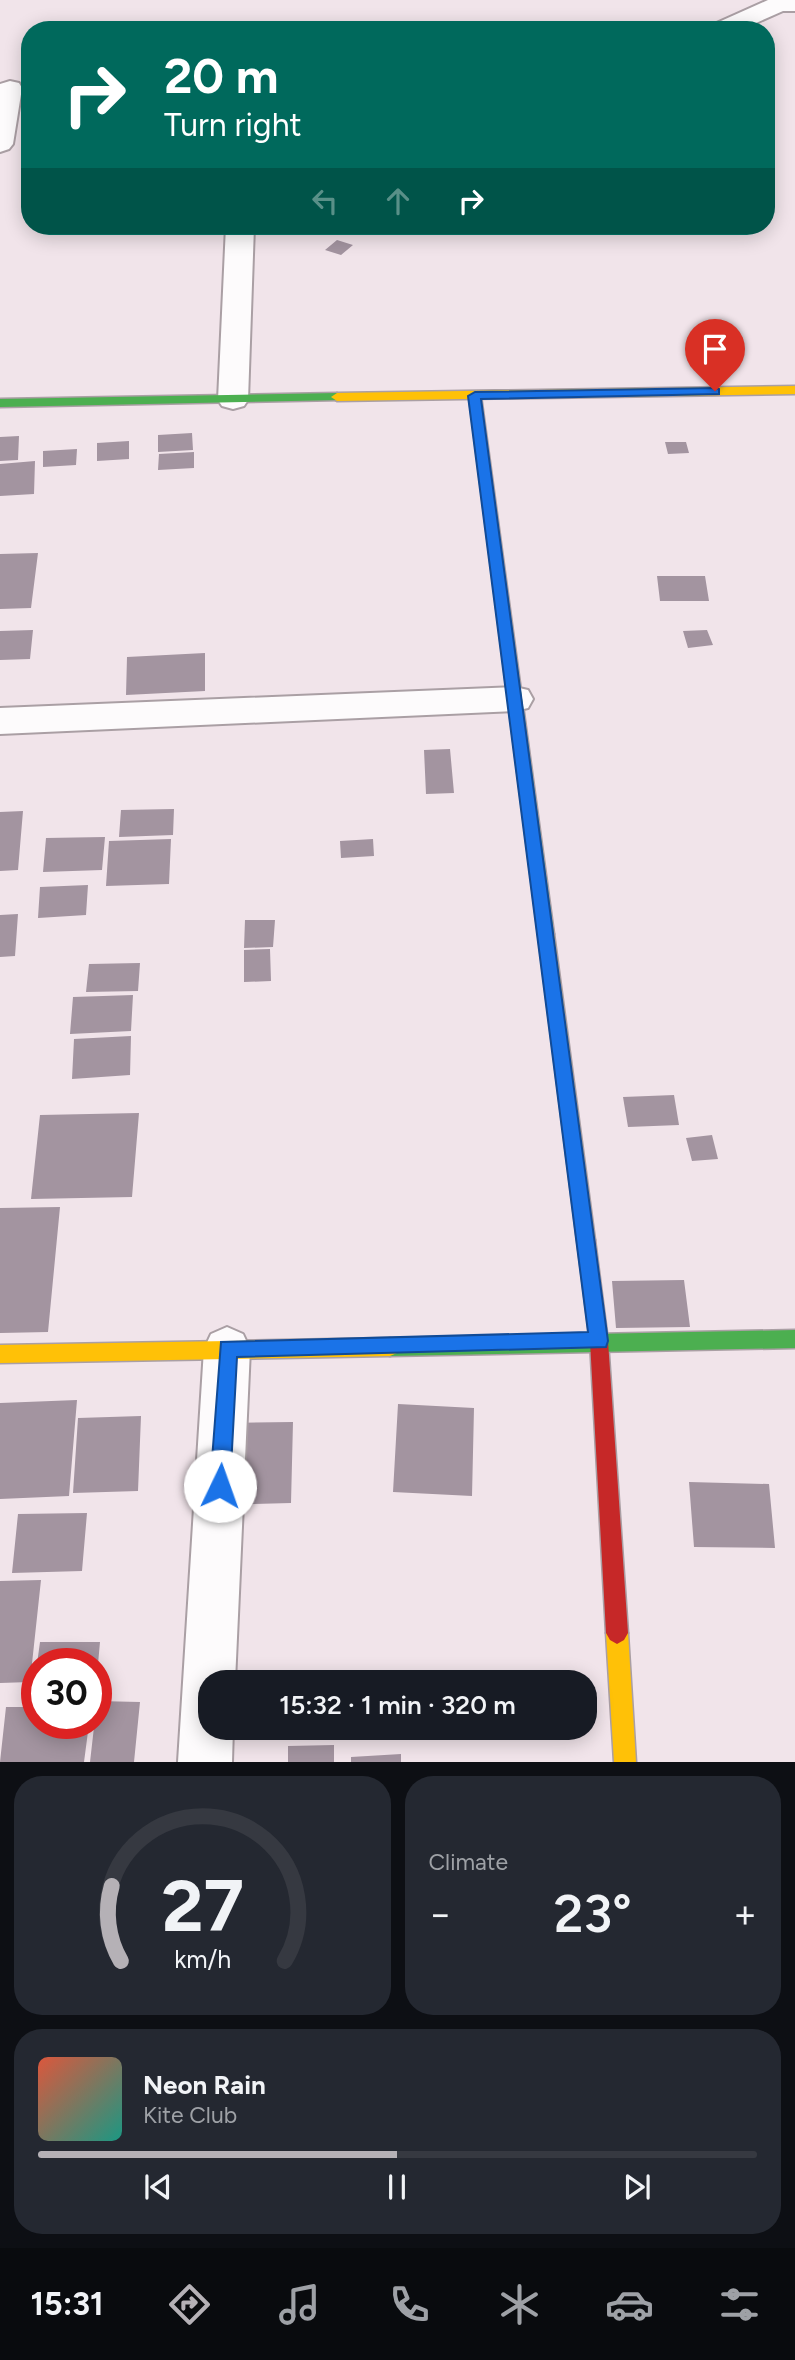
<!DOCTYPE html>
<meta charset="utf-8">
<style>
:root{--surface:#171b24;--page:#242831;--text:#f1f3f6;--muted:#9ea1a6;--line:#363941;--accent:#b5b1b6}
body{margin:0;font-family:Figtree,sans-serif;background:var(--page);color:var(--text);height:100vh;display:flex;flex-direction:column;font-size:26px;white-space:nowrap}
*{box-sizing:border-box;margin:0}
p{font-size:23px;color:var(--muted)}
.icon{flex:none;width:38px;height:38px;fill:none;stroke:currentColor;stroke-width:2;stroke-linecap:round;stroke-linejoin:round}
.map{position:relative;height:1762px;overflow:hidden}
.side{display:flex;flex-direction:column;gap:14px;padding:14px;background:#0d0f14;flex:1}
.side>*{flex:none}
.guide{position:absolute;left:21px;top:21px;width:754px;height:214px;border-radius:28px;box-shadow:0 4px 18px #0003;background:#00695c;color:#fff;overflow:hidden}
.speed{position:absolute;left:21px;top:1648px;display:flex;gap:14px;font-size:35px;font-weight:700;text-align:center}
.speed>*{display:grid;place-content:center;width:91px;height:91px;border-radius:50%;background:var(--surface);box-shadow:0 4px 18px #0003;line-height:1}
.speed .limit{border:10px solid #d22;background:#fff;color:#111}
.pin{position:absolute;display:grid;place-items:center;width:60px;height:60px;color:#fff;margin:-72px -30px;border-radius:50% 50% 50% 0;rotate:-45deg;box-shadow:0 0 7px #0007}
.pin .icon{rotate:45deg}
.me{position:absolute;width:77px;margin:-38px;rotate:3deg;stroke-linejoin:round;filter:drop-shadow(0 0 5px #0008)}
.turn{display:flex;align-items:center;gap:24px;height:147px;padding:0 28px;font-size:32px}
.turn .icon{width:91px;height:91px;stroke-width:2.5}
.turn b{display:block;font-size:49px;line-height:60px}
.lanes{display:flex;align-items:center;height:66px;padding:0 28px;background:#0003;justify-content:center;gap:35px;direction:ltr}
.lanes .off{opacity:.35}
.big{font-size:52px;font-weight:600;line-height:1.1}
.side .card{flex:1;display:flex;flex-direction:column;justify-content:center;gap:10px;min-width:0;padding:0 24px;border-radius:28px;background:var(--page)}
.side .dial{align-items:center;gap:0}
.dial svg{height:182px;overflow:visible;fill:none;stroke:var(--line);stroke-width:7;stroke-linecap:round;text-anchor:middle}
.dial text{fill:var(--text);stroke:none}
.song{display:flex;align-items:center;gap:21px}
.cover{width:84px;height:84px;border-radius:10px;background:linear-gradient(135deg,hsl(10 70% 55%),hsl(170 70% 35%))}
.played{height:7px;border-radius:4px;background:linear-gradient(90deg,var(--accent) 50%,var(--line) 50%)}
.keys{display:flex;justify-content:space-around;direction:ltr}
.heat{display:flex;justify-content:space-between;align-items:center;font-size:38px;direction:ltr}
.side .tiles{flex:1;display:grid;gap:14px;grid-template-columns:1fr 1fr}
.card:last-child{grid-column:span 2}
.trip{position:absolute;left:198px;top:1670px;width:399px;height:70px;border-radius:28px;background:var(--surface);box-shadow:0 4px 18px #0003;font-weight:600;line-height:70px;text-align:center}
.tab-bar{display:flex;height:112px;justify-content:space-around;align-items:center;background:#090b0e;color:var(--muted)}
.tab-bar .icon{width:49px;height:49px}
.tab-bar .on{color:var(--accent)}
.tab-bar b{font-size:32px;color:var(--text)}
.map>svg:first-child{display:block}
.building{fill:#a394a0}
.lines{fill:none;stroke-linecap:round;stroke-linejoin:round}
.street-casing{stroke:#aa9fa4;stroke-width:4}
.fast-casing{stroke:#aa9fa4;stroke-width:3}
.slow-casing{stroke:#aa9fa4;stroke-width:3}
.jam-casing{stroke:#aa9fa4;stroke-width:3}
.street{fill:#fdfbfc;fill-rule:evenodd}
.fast{fill:#4caf50;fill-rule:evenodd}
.slow{fill:#ffc107;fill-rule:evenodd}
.jam{fill:#c62828;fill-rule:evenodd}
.route{fill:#1a73e8;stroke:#114b97;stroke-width:2}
</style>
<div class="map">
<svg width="795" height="1762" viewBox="0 0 795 1762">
<rect width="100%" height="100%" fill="#f1e4ea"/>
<!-- building -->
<path class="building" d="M337 240 353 245 341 255 325 250Z
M192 433 193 450 158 452V435Z
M19 436 18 460 0 461V437Z
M129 441V459L97 461V443Z
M665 442H686L689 453 668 454Z
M77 449 76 465 43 467V451Z
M194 452V468L158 470 159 454Z
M35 461 34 494 0 496V464Z
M38 553 31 608 0 609V554Z
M657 576H705L709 601H660Z
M33 630 30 659 0 660V631Z
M707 630 713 645 688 648 683 631Z
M205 653V691L126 695 127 657Z
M450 749 454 793 426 794 424 750Z
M174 809 173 835 119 837 121 810Z
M23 811 18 870 0 871V812Z
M105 837 102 870 43 872 46 838Z
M171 839 169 884 106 886 109 841Z
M373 839 374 856 341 858 340 841Z
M88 885 86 915 38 918 40 887Z
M18 914 15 956 0 957V915Z
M245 920H275L273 947 244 948Z
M270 949 271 981 244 982V950Z
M140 963 138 991 86 992 89 964Z
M133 995 131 1031 70 1034 73 997Z
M131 1036 130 1075 72 1079 74 1039Z
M674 1095 679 1125 628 1127 623 1097Z
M139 1113 132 1197 31 1199 40 1115Z
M712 1135 718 1159 692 1161 686 1138Z
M60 1207 48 1332 0 1333V1208Z
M684 1280 690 1327 616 1328 612 1281Z
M77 1400 69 1496 0 1499V1403Z
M398 1404 474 1408 472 1496 393 1492Z
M141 1416 138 1491 73 1493 78 1418Z
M293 1422 291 1503 223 1505 227 1423Z
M689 1482 769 1484 775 1548 694 1547Z
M87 1513 82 1571 12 1573 18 1514Z
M41 1580 30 1682 0 1683V1581Z
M40 1642H100L98 1664H37Z
M97 1701 140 1702 134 1762H90Z
M6 1707H37V1724H89L84 1762H0Z
M334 1745V1762H288V1746Z
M401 1754V1762H351V1757Z"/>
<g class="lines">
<!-- street casing -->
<g class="street-casing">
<path id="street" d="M768 0H795V11H783L740 30H708L712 25Z
M10 81 19 83 22 88 13 144 9 149 0 152V84Z
M226 226H254L248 400 244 406 233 409 222 406 218 400Z
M515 687 528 690 533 699 528 708 515 711 0 734V708Z
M227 1327 243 1334 250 1349 235 1682H210V1727H233L232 1762H178L204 1349 211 1334Z"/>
</g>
<!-- fast casing -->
<g class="fast-casing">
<path id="fast" d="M475 392 481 396 554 934 552 938H540L538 934 469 396Z
M337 393 343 397 341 400 0 407V399Z
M795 1330V1348L390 1356 383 1353 380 1347 383 1341 390 1338Z"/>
</g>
<!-- slow casing -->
<g class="slow-casing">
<path id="slow" d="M795 386V394L337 401 331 397 337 393Z
M546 928 552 930 554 934 595 1240 592 1246 586 1248 580 1246 577 1240 538 934 540 930Z
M390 1338 397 1341 400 1347 397 1353 390 1356 0 1363V1345Z
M617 1622 624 1626 628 1633 636 1762H614L606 1633 610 1626Z"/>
</g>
<!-- jam casing -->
<g class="jam-casing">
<path id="jam" d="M586 1232 592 1234 595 1240 608 1341 628 1633 624 1640 617 1644 610 1640 606 1633 590 1341 577 1240 580 1234Z"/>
</g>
<!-- street -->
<use href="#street" class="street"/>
<!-- fast -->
<use href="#fast" class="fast"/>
<!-- slow -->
<use href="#slow" class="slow"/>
<!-- jam -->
<use href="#jam" class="jam"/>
</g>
<!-- route -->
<path class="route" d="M715 388 719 389V394L481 399 608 1341 606 1347 237 1357 230 1486 227 1493 220 1496 213 1493 210 1486 221 1342 588 1332 468 396 475 392Z"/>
</svg>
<div class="speed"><div class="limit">30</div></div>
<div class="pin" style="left:715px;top:391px;background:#d93025"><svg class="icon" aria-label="arrive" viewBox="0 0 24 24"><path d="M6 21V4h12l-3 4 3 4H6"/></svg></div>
<svg class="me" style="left:220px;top:1486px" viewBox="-20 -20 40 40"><circle r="19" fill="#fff"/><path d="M0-13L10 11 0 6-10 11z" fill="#1a73e8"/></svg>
<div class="trip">15:32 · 1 min · 320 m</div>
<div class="guide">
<div class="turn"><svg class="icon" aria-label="right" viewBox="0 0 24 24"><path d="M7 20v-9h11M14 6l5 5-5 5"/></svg><div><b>20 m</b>Turn right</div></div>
<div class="lanes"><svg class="icon off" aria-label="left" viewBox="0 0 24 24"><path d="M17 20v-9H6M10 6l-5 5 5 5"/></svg><svg class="icon off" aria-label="ahead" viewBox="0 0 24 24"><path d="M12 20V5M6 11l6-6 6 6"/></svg><svg class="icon" aria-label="right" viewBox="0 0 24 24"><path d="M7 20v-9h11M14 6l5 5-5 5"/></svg></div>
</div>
</div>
<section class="side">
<div class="tiles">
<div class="card dial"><svg viewBox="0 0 100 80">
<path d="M14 69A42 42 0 1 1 86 69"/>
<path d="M14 69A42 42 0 0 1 10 36" stroke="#b5b1b6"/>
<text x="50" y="56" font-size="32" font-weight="700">27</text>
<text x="50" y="72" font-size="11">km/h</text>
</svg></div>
<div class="card"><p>Climate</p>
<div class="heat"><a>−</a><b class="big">23°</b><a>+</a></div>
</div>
<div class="card">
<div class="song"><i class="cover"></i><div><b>Neon Rain</b><p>Kite Club</p></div></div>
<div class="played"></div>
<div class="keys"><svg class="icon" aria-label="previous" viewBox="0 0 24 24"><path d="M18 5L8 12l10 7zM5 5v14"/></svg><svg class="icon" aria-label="pause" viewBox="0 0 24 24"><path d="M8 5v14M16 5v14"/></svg><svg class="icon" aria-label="next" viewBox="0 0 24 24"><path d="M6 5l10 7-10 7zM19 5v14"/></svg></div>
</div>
</div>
</section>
<nav class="tab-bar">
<b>15:31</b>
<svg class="icon on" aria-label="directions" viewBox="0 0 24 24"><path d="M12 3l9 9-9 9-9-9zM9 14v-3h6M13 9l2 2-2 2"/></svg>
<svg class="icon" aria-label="music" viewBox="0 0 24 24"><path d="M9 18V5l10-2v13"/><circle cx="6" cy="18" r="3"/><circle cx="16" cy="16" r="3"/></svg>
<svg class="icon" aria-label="phone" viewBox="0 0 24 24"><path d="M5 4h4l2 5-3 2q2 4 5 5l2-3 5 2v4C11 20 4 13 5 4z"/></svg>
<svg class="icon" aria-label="climate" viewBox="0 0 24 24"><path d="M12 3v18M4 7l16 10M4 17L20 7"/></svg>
<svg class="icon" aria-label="car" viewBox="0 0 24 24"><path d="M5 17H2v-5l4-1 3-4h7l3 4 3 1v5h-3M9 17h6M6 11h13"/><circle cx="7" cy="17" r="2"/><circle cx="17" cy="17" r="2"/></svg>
<svg class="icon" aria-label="filters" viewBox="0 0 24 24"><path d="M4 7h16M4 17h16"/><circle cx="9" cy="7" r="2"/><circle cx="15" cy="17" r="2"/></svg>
</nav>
